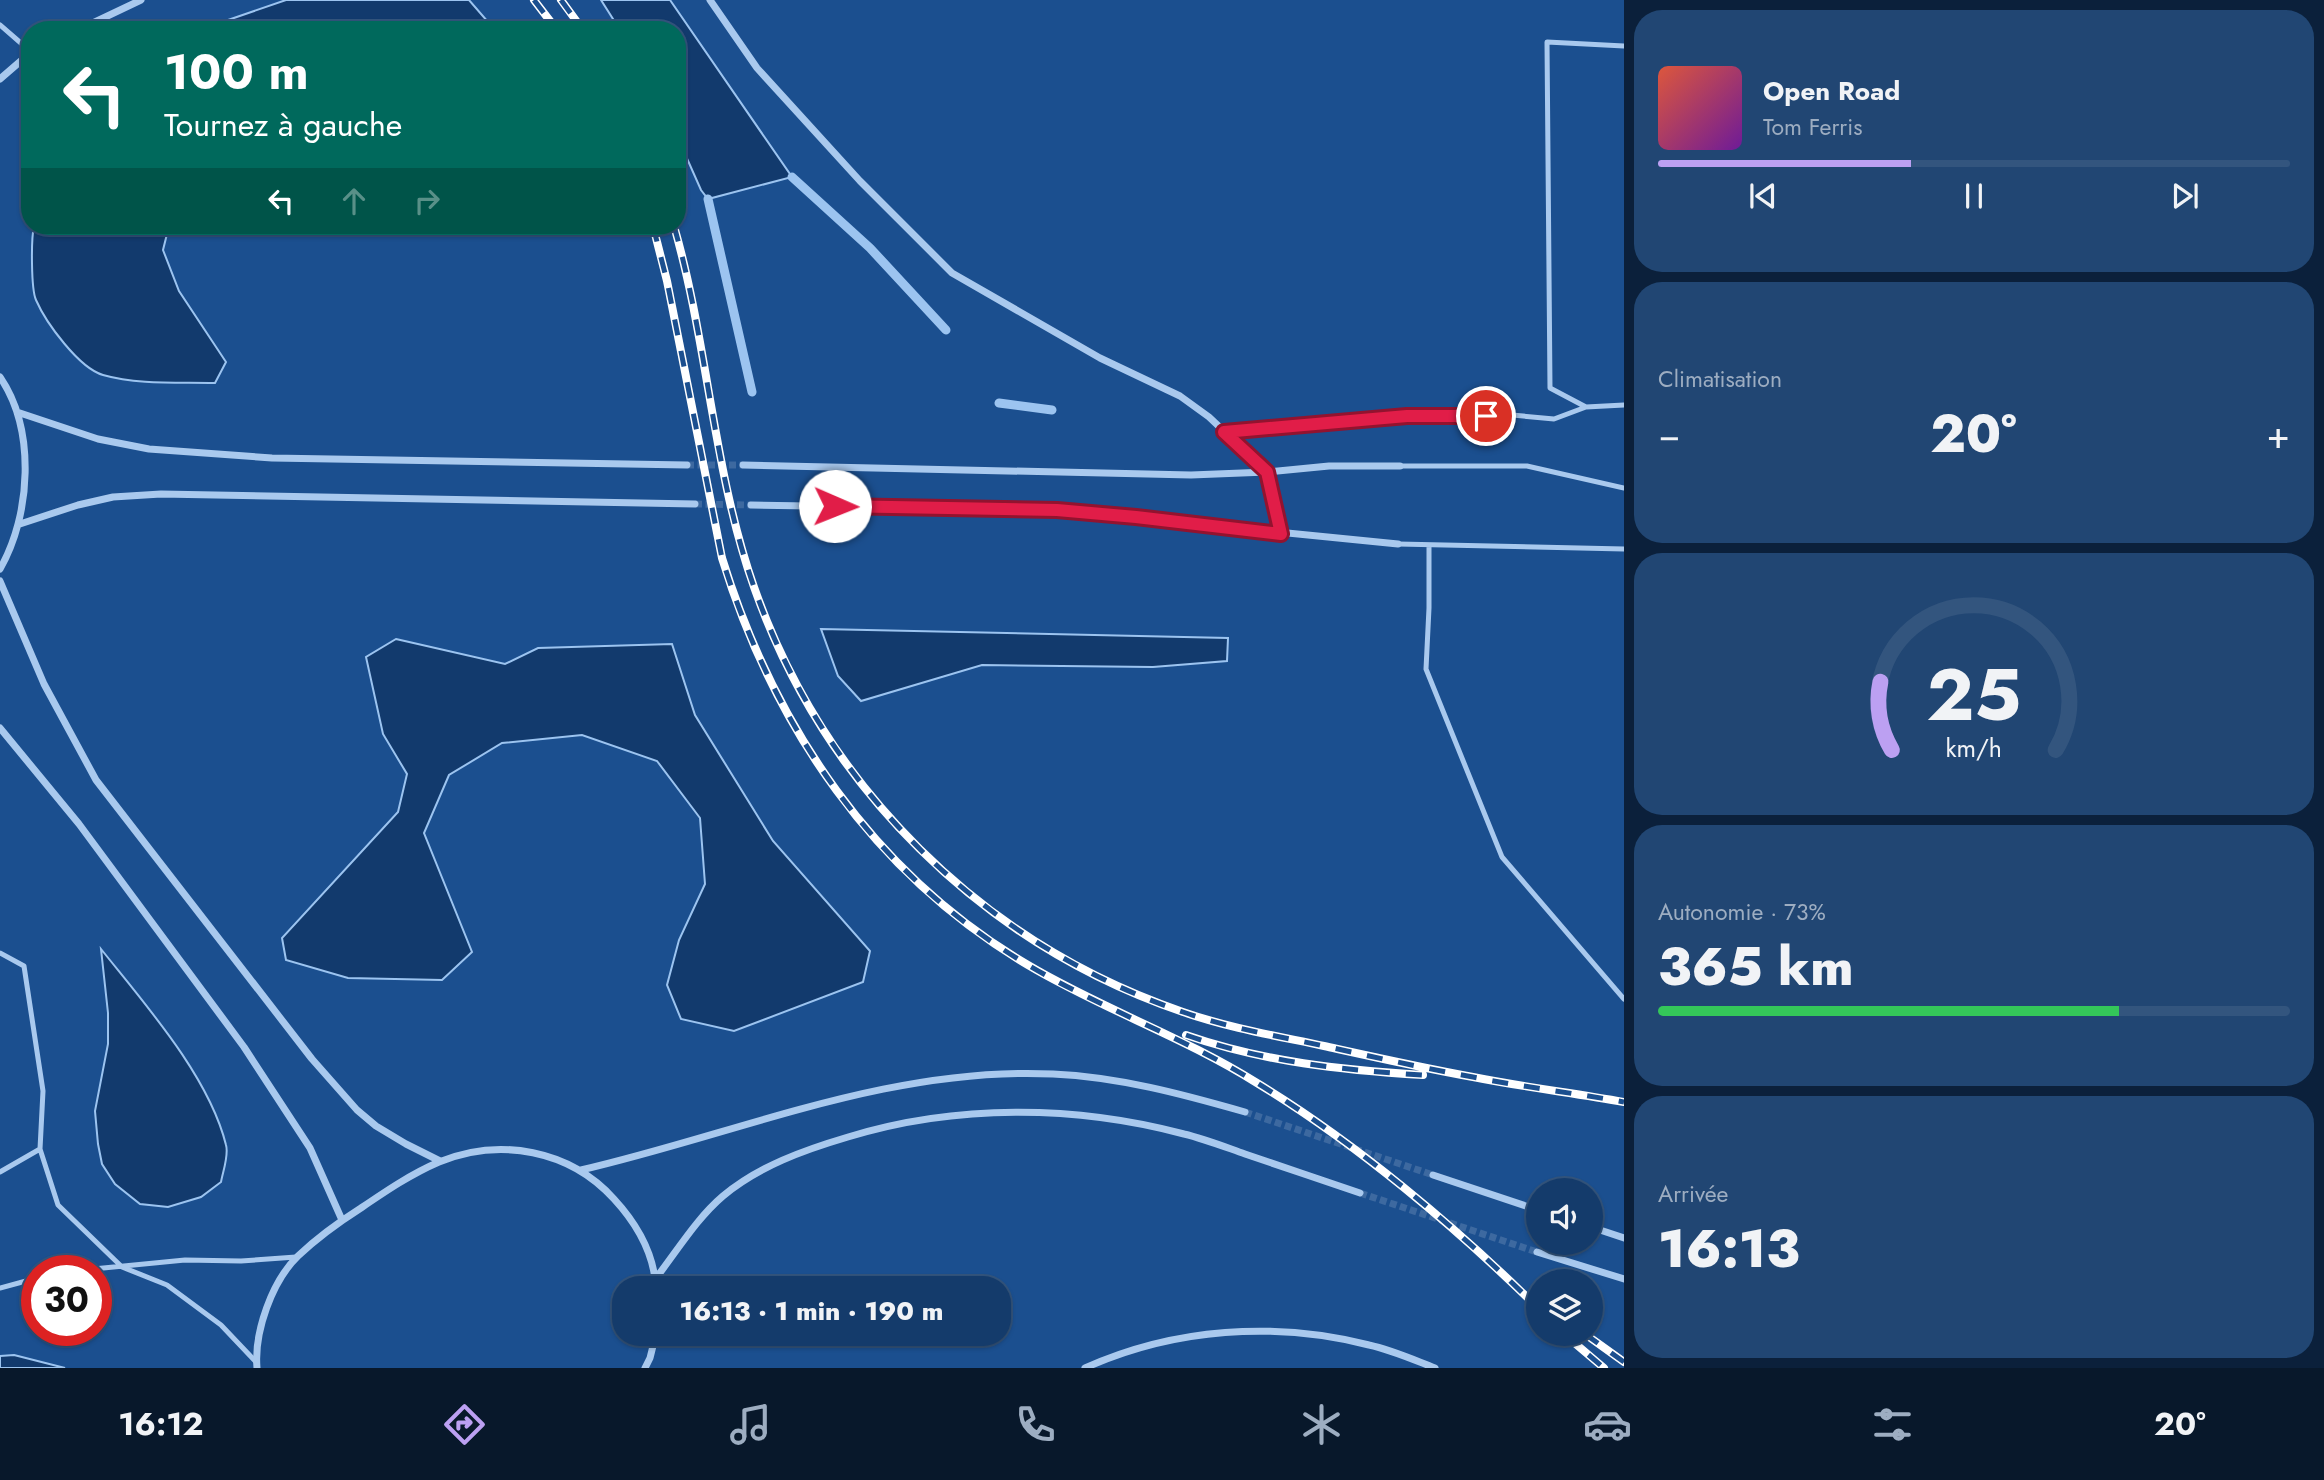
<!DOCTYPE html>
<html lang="fr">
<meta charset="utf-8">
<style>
:root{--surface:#143b6b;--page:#214673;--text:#f1f3f6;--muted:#9dadc1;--line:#33557e;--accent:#bca0f2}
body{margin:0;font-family:Jost,sans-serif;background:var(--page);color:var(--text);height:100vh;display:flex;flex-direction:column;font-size:26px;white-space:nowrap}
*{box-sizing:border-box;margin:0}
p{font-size:23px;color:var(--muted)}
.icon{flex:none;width:38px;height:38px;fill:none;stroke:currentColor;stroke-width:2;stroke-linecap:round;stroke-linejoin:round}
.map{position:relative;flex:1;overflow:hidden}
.drawer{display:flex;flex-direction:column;gap:10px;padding:10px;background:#0b203b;width:700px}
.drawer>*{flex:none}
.hud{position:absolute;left:21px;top:21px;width:665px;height:214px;border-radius:28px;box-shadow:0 2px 5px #0004,0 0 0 2px var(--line);background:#00695c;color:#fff;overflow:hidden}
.fabs{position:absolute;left:1526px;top:1178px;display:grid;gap:14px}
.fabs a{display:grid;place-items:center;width:77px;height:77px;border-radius:50%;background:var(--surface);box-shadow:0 2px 5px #0004,0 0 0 2px var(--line);font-size:35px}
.speed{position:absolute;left:21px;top:1255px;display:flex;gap:14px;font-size:35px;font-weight:700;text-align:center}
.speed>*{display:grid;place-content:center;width:91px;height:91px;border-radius:50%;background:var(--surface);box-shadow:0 2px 5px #0004,0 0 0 2px var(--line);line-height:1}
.speed .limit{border:10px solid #d22;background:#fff;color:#111}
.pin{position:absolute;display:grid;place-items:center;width:60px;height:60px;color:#fff;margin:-30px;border:4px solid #fff;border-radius:50%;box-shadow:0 2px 7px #0007}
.me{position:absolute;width:77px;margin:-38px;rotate:91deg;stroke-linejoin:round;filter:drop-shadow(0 0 5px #0008)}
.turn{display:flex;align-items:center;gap:24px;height:147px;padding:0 28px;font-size:32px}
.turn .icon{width:91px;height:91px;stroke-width:2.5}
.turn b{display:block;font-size:49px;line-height:60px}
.lanes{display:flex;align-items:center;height:66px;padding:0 28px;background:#0003;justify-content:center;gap:35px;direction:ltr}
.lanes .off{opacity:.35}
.big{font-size:52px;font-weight:800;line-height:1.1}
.drawer .tile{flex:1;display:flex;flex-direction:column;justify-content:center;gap:10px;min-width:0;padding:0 24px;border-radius:28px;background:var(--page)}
.drawer .dial{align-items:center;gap:0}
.dial svg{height:182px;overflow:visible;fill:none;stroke:var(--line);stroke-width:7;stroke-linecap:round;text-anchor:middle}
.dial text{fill:var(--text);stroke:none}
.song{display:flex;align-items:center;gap:21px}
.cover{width:84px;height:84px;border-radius:10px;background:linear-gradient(135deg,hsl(10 70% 55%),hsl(280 70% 35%))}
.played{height:7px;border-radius:4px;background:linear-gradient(90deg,var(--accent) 40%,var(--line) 40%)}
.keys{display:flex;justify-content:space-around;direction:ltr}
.heat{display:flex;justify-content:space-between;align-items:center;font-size:38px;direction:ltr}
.charge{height:10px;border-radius:5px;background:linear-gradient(90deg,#34c759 73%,var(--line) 0)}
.trip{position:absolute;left:612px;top:1276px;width:399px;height:70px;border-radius:28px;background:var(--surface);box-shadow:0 2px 5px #0004,0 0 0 2px var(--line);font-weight:800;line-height:70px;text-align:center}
.menu{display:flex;height:112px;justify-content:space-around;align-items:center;background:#08182b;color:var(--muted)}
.menu .icon{width:49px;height:49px}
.menu .current{color:var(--accent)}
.menu b{font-size:32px;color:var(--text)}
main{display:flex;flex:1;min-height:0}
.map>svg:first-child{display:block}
.water{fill:#123a6d;stroke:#9cc4f0;stroke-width:2}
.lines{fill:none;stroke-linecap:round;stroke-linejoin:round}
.stream{stroke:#9cc4f0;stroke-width:9}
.minor-tunnel{stroke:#3d69a0;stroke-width:7;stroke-dasharray:7 3.5;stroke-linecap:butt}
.service{stroke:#a9c9ee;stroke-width:5}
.minor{stroke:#a9c9ee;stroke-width:7}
.rail-casing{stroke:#fff;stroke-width:8}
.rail{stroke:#1b4f8f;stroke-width:5;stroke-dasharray:16;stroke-linecap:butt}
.route-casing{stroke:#92132f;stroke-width:18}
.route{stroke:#e11d48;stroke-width:12}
</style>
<main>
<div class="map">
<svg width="1624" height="1368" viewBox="0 0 1624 1368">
<rect width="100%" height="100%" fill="#1b4f8f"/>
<!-- water -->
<path class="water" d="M286 0H469L495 30H199Z
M601 0H670L792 177 708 199 701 190 677 136V30H620Z
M34 226H169L163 250 179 291 226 362 215 383C179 382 138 385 103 375 79 368 46 323 36 300 31 289 31 239 34 226Z
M821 629 1228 638 1227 661 1153 667 982 665 861 701 838 676Z
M396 639 505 664 538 648 672 644 695 715 773 841 870 951 863 982 734 1031 681 1019 667 985 679 940 705 884 700 818 657 761 582 735 502 743 449 775 424 833 472 952 442 980 348 978 286 960 282 938 398 812 407 774 383 734 366 657Z
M101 949C144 1003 209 1076 226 1145 229 1155 223 1171 221 1182L201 1197 168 1207 140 1204 115 1184 102 1164 98 1144 95 1111 108 1044V1013Z
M14 1355 65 1368H0V1356Z"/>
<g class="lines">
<!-- stream -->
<path class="stream" d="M792 177 870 248 946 330
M708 199 752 392
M999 403 1052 410"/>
<!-- minor-tunnel -->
<path class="minor-tunnel" d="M687 465H743
M695 504 751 505
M1245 1112 1433 1175
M1360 1193 1537 1252"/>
<!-- service -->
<path class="service" d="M0 25 30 51
M1586 407 1550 388 1547 42 1624 46
M1224 432 1407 417 1512 415 1554 419 1586 407 1624 405
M1400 466H1527L1624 488
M1398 544 1624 549
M1429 545V608L1426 669 1502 857 1624 999
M0 953 24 966 43 1091 40 1149 0 1172
M40 1149 58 1205 122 1267 167 1285 221 1325 257 1363
M83 1270 185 1260 241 1261 296 1257
M0 1288 37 1278"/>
<!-- minor -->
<path class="minor" d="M710 0 757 68 860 181 952 273 1100 358 1180 396 1209 417 1267 472 1281 534
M78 30 141 0
M0 79 30 53
M0 377C36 430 31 515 0 569
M17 412 98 439 149 449 272 458 687 465
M743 465 1191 475 1267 472 1329 466H1400
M751 505 1057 510 1398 544
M20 524 78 505 113 497 161 494 695 504
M0 581 44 684 96 780 312 1059 357 1110 376 1126 406 1144 440 1161
M0 728 79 824 244 1047 310 1148 342 1220
M581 1170C737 1134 889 1066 1053 1074 1119 1077 1182 1094 1245 1112
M1433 1175 1538 1210
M1591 1227 1624 1238
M1537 1252 1624 1279
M656 1278C677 1251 697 1218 723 1196 759 1166 804 1150 848 1137 956 1104 1075 1105 1184 1134 1205 1139 1225 1147 1245 1154 1283 1167 1322 1180 1360 1193
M257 1368C254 1332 272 1281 298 1256 317 1238 339 1222 361 1208 386 1191 411 1174 439 1162 500 1137 570 1150 614 1199 638 1225 654 1253 656 1288
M645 1368 650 1358 656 1334
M1085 1368C1174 1328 1275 1321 1369 1345 1392 1350 1414 1360 1435 1368"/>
<!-- rail casing -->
<g class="rail-casing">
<path id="rail" d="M534 0 557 30
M561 0 583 30
M653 226 667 281 722 558C774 727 874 874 1028 965 1102 1009 1184 1037 1257 1083 1356 1143 1456 1227 1538 1308
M674 226C708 344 713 471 754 587 824 787 983 944 1183 1012 1229 1028 1277 1036 1324 1046 1374 1057 1423 1068 1473 1077 1523 1087 1574 1093 1624 1102
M1186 1035C1264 1062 1342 1070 1423 1075
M1564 1334 1604 1368
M1585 1334 1624 1362"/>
</g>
<!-- rail -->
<use href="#rail" class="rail"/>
</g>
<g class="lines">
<!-- route casing -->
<g class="route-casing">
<path id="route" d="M835 506 1057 510 1136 517 1281 534 1267 472 1224 432 1407 416H1486"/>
</g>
<!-- route -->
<use href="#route" class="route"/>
</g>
</svg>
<div class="fabs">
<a><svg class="icon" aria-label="sound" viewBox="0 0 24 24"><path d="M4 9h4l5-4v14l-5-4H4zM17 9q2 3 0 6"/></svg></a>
<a><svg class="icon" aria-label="layers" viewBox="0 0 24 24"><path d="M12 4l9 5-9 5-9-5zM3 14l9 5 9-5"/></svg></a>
</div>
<div class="speed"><div class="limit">30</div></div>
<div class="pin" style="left:1486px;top:416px;background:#d93025"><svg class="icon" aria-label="arrive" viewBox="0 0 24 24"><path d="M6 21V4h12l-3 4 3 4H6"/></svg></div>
<svg class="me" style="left:835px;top:506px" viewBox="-20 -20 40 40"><circle r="19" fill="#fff"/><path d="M0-13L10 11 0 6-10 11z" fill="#e11d48"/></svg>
<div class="trip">16:13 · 1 min · 190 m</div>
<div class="hud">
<div class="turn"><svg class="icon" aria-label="left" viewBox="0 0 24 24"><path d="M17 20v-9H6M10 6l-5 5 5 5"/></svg><div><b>100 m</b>Tournez à gauche</div></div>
<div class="lanes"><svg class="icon" aria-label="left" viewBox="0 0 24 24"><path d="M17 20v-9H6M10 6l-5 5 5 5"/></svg><svg class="icon off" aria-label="ahead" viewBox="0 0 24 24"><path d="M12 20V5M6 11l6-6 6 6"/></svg><svg class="icon off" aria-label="right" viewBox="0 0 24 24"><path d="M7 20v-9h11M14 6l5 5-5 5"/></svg></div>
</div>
</div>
<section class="drawer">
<div class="tile">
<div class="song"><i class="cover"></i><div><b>Open Road</b><p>Tom Ferris</p></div></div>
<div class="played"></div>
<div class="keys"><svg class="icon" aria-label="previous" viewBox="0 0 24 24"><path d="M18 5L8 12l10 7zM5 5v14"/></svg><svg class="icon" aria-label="pause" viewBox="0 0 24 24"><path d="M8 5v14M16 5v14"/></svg><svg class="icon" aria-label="next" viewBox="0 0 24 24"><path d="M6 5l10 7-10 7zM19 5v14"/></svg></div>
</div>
<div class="tile"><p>Climatisation</p>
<div class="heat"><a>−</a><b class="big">20°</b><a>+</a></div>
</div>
<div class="tile dial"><svg viewBox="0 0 100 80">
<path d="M14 69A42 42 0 1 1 86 69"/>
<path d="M14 69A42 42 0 0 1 9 39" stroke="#bca0f2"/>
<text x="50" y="56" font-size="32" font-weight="700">25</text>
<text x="50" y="72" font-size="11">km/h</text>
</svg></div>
<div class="tile"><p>Autonomie · 73%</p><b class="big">365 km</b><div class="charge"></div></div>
<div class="tile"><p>Arrivée</p><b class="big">16:13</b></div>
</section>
</main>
<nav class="menu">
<b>16:12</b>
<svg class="icon current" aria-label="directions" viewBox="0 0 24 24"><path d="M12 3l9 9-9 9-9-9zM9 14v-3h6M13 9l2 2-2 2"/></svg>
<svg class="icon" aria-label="music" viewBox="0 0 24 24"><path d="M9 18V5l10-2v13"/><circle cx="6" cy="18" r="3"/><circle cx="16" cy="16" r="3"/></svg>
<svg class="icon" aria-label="phone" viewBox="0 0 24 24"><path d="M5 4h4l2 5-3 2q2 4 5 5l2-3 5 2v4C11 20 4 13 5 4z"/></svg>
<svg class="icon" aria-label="climate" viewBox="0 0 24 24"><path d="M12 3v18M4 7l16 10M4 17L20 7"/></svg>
<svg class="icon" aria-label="car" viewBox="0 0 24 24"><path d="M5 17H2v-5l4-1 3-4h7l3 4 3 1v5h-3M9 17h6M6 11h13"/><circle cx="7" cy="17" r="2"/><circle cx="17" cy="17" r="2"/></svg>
<svg class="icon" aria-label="filters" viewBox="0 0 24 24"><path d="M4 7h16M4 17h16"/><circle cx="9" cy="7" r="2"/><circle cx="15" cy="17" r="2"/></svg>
<b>20°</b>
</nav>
